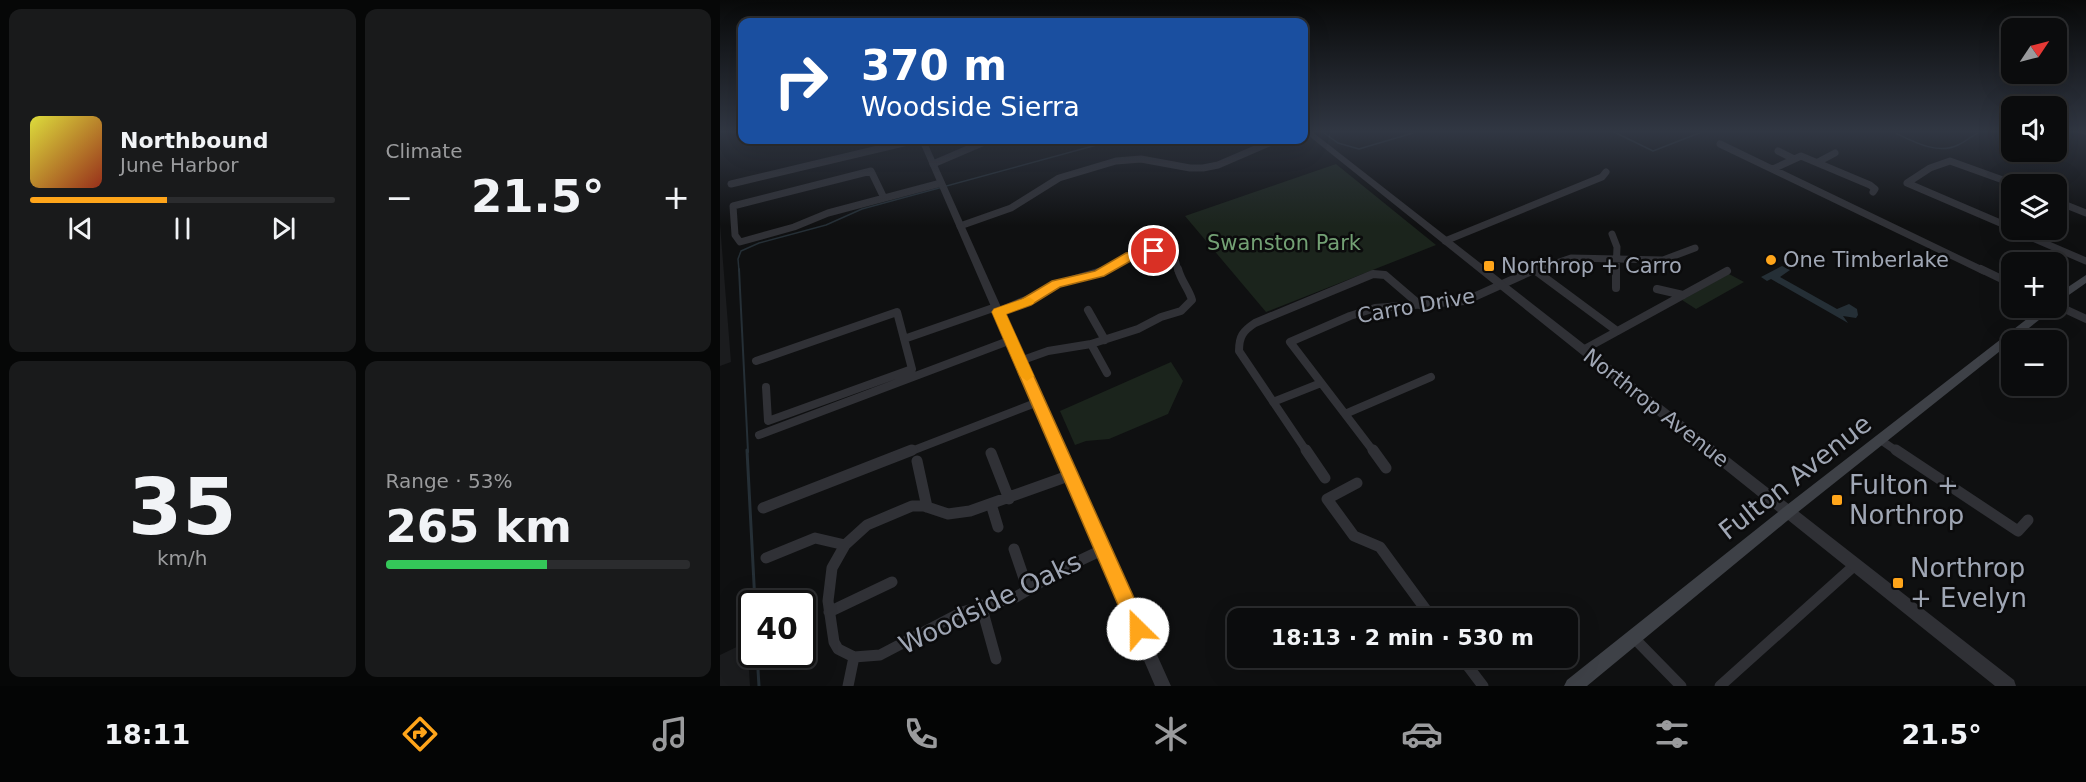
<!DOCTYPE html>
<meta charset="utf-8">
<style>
:root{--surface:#0b0c0d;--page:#191a1b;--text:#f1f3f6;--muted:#9a9b9d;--line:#2b2c2e;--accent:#ffa51a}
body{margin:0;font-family:"DejaVu Sans",sans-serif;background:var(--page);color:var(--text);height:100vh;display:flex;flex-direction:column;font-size:22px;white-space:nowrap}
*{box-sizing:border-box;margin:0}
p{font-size:20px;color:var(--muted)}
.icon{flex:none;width:33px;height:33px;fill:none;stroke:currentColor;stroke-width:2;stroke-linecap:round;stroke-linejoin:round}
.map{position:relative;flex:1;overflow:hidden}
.side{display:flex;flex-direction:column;gap:9px;padding:9px;background:#060707;width:720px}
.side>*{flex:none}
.guide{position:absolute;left:18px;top:18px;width:570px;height:126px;border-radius:12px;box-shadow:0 6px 24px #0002,0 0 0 2px var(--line);background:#1a4fa0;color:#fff;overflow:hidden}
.needle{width:39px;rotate:55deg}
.controls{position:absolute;left:1281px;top:18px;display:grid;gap:12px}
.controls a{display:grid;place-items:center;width:66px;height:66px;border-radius:12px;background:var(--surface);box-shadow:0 6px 24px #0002,0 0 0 2px var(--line);font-size:30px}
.speed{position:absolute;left:18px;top:590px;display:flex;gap:12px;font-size:30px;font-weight:700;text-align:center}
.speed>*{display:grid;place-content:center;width:78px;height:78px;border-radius:50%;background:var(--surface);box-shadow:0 6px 24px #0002,0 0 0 2px var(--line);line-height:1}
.speed .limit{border:3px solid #111;border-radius:9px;background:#fff;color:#111}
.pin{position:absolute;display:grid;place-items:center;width:51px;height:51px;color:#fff;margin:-26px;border:3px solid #fff;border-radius:50%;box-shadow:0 2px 6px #0007}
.me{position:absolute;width:66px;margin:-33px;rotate:337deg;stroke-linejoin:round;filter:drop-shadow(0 0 4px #0008)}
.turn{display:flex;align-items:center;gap:21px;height:126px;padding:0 24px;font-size:27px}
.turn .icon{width:78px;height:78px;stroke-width:2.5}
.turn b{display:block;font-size:42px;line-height:51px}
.big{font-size:45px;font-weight:600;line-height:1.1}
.side .card{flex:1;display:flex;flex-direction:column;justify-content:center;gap:9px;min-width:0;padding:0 21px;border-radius:12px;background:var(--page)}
.side .dial{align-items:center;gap:0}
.dial b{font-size:78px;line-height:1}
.song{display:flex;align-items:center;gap:18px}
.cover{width:72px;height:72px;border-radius:9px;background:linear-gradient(135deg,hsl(60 70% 55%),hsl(10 70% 35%))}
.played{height:6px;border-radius:3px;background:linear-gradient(90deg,var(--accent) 45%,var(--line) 45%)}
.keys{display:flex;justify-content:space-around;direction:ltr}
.heat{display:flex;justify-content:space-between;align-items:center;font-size:33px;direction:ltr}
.charge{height:9px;border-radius:4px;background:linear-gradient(90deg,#34c759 53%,var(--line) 0)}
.side .tiles{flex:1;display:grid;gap:9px;grid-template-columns:repeat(2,1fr)}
.trip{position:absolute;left:507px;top:608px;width:351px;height:60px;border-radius:12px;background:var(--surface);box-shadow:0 6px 24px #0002,0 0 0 2px var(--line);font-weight:600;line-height:60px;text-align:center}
.tab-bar{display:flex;height:96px;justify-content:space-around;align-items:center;background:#040505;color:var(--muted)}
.tab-bar .icon{width:42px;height:42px}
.tab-bar .selected{color:var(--accent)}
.tab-bar b{font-size:27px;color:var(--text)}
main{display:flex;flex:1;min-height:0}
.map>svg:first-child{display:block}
.built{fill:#1b1c1e}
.green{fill:#1b241c}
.water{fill:#252f36}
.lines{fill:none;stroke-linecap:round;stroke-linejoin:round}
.stream-far2{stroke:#252f36;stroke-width:1.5}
.stream-far1{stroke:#252f36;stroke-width:2}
.stream{stroke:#252f36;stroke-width:3}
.minor-far2{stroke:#303136;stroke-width:7}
.minor-far1{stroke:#303136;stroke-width:8}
.minor{stroke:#303136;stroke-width:11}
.tertiary{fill:#303136;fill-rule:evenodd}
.secondary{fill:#3e4147;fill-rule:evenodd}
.route{fill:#ffa51a;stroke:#a66b11;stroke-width:1.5}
.slow{fill:#f59e0b}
.poi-dot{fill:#ffa51a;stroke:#0b0b0c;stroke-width:2}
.labels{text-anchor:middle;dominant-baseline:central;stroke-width:5;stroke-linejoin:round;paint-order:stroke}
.park-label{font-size:21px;fill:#73a174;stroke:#0b0b0c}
.poi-label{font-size:21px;fill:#9fa6b4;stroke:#0b0b0c;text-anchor:start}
.street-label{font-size:21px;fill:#9fa6b4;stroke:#0b0b0c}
.near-street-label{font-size:26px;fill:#9fa6b4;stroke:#0b0b0c}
.near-poi-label{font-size:26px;fill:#9fa6b4;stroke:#0b0b0c;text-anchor:start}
</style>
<main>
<section class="side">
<div class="tiles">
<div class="card">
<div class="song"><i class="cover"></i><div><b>Northbound</b><p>June Harbor</p></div></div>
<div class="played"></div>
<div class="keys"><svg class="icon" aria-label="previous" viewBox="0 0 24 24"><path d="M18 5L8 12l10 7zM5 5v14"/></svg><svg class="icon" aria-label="pause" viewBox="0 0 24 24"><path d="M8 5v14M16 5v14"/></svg><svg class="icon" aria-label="next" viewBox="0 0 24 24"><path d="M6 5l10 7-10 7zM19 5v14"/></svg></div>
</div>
<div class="card"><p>Climate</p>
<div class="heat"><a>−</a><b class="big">21.5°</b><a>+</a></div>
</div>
<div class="card dial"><b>35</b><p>km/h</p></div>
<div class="card"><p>Range · 53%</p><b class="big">265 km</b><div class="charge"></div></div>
</div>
</section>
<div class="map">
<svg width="1366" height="686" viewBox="0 0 1366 686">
<rect width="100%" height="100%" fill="#0f1011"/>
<!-- built -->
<path class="built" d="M0 224 11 362 0 366Z
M27 642 30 686H0V655Z"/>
<!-- green -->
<path class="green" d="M616 164 716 245 546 312 465 216Z
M1009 274 1024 282 976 309 962 300Z
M451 362 463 381 448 414 389 439 366 441 355 445 340 411C377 395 414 378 451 362Z"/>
<!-- water -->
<path class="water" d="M1062 266 1070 270 1060 277 1117 309 1129 304 1137 309 1138 315 1136 318 1123 316 1128 323 1051 279 1047 281 1041 277Z"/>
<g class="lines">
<!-- stream-far2 -->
<path class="stream-far2" d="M600 130 618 143 639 149 703 130
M890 130 933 151 987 130
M1169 130C1189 139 1216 156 1238 145 1247 141 1254 134 1263 130
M19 271 18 259 21 251 39 243 106 225 142 209 395 140"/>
<!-- stream-far1 -->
<path class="stream-far1" d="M19 269 28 452"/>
<!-- stream -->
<path class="stream" d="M27 450 35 603
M37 654 39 686"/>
<!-- minor-far2 -->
<path class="minor-far2" d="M1000 144 1264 271
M1058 151 1074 159
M1098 162 1115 153
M213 164 269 140
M1053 169 1081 156 1150 185 1155 189 1153 192
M11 184 196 140
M164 198 151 171 13 206 15 235 20 242 74 227 108 213 221 183
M1336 201 1366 213
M240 226 291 208 339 178 396 161 421 159 470 168H483L498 165 556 140
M1292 228 1187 183 1210 168 1230 161 1294 184
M1294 230 1366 261
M892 234 897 247 896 271
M725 241 882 177 886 172
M384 271C409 259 429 243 455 259L458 271
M813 271 851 258 943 260 975 248"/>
<!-- minor-far1 -->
<path class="minor-far1" d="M1261 269 1292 284
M816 271 897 331
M896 288V269
M937 289 963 295
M300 303 338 284 388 269
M1336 305 1366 319
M368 310 385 340
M278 312 303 301
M184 339 276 307
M371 344 387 373
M863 350 1007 271
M36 361 177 312 192 369 48 421 46 387
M300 361 328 351 371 344 418 329 441 317 461 311 472 300C469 289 461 281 458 269
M553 402 601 383
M625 414 711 377
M39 435 291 340
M1162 441 1178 452
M189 452 318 402
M587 452 519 351C519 336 523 331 535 323L653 274 665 275 700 305
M654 452 570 342 630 316 655 308 745 301 816 269"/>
<!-- minor -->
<path class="minor" d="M586 450 605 478
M653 450 666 468
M1176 450 1298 531 1308 520
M271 453 289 499
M197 461 207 507
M351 475 250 511 228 514 204 506H192L147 525 125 545 112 568 108 601 114 642 118 649 134 657 160 655 242 612 296 597 344 568 384 549
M637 483 607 499 634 536 660 547 712 618
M271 504 278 527
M43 508 192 450
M294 549 308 590
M46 558 95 538 125 545
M261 605 276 659
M109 612 172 582
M914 638 961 686
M741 657 763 686
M128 686 134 657
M1000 686 1135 565"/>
<!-- tertiary -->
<path class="tertiary" d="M584 130H590L1294 680 1296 686H1275L584 132Z
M1355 130H1366V135L1355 132Z
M199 140H206L451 686H435Z"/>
<!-- secondary -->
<path class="secondary" d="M1366 275V283L1336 304V295Z
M1321 308H1334L1073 516 867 686H844L847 680 1063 508Z"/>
</g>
<!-- sky -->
<linearGradient id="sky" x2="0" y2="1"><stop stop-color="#080909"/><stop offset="0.58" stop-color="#313743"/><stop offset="1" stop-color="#313743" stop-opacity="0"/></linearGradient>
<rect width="1366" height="226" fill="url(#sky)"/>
<!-- route -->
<path class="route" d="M434 248 438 249V254L414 259 384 276 340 287 311 305 286 314 428 629 425 635 418 638 411 635 272 312 274 309 302 299 332 281 375 271 406 253Z"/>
<!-- slow -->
<path class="slow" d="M309 297 315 301 313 304 286 314 314 376 307 381 300 376 272 312 274 309Z"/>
<!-- markers -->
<g class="poi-dot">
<circle cx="1051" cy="260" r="6"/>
<rect x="763" y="260" width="12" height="12" rx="3"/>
<rect x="1111" y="494" width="12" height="12" rx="3"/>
<rect x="1172" y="577" width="12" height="12" rx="3"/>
</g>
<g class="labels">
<!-- park labels -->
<g class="park-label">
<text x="564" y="243">Swanston Park</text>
</g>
<!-- poi labels -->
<g class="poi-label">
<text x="1063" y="260">One Timberlake</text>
<text x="781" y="266">Northrop + Carro</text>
</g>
<!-- street labels -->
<g class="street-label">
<text transform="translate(696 306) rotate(-10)">Carro Drive</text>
<text transform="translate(936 408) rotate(38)">Northrop Avenue</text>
</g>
<!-- near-street labels -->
<g class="near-street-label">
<text transform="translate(1075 477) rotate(-38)">Fulton Avenue</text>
<text transform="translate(270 603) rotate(-26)">Woodside Oaks</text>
</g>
<!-- near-poi labels -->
<g class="near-poi-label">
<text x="1129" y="485">Fulton +<tspan x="1129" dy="30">Northrop</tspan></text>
<text x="1190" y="568">Northrop<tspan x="1190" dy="30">+ Evelyn</tspan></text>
</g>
</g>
</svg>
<div class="controls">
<a><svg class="needle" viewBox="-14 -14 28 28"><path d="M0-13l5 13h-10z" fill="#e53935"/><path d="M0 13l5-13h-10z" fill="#9a9b9d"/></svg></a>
<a><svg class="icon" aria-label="sound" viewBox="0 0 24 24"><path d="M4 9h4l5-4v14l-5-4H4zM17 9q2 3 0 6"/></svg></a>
<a><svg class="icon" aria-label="layers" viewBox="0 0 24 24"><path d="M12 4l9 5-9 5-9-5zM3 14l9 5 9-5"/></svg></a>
<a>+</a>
<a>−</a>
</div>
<div class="speed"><div class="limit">40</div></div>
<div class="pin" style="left:434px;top:251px;background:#d93025"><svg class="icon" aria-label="arrive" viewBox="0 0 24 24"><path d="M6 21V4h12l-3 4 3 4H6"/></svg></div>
<svg class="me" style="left:418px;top:629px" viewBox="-20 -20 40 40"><circle r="19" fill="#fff"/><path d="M0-13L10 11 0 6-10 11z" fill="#ffa51a"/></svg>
<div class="trip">18:13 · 2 min · 530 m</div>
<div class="guide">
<div class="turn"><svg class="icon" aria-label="right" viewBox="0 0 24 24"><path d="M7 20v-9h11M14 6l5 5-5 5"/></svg><div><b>370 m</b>Woodside Sierra</div></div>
</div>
</div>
</main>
<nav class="tab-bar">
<b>18:11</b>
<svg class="icon selected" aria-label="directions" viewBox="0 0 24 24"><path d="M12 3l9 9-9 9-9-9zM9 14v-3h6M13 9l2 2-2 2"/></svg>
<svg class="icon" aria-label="music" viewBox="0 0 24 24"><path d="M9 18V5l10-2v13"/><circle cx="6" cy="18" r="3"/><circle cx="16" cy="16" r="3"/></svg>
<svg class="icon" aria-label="phone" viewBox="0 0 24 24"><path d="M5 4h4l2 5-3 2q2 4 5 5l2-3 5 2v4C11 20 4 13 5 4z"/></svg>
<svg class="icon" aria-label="climate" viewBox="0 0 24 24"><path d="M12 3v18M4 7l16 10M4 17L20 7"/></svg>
<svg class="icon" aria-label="car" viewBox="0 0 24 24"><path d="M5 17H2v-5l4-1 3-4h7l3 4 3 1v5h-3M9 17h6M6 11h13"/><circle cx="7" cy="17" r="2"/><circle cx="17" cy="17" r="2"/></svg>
<svg class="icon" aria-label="filters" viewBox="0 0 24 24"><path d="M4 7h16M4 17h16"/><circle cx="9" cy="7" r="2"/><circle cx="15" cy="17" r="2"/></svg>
<b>21.5°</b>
</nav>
